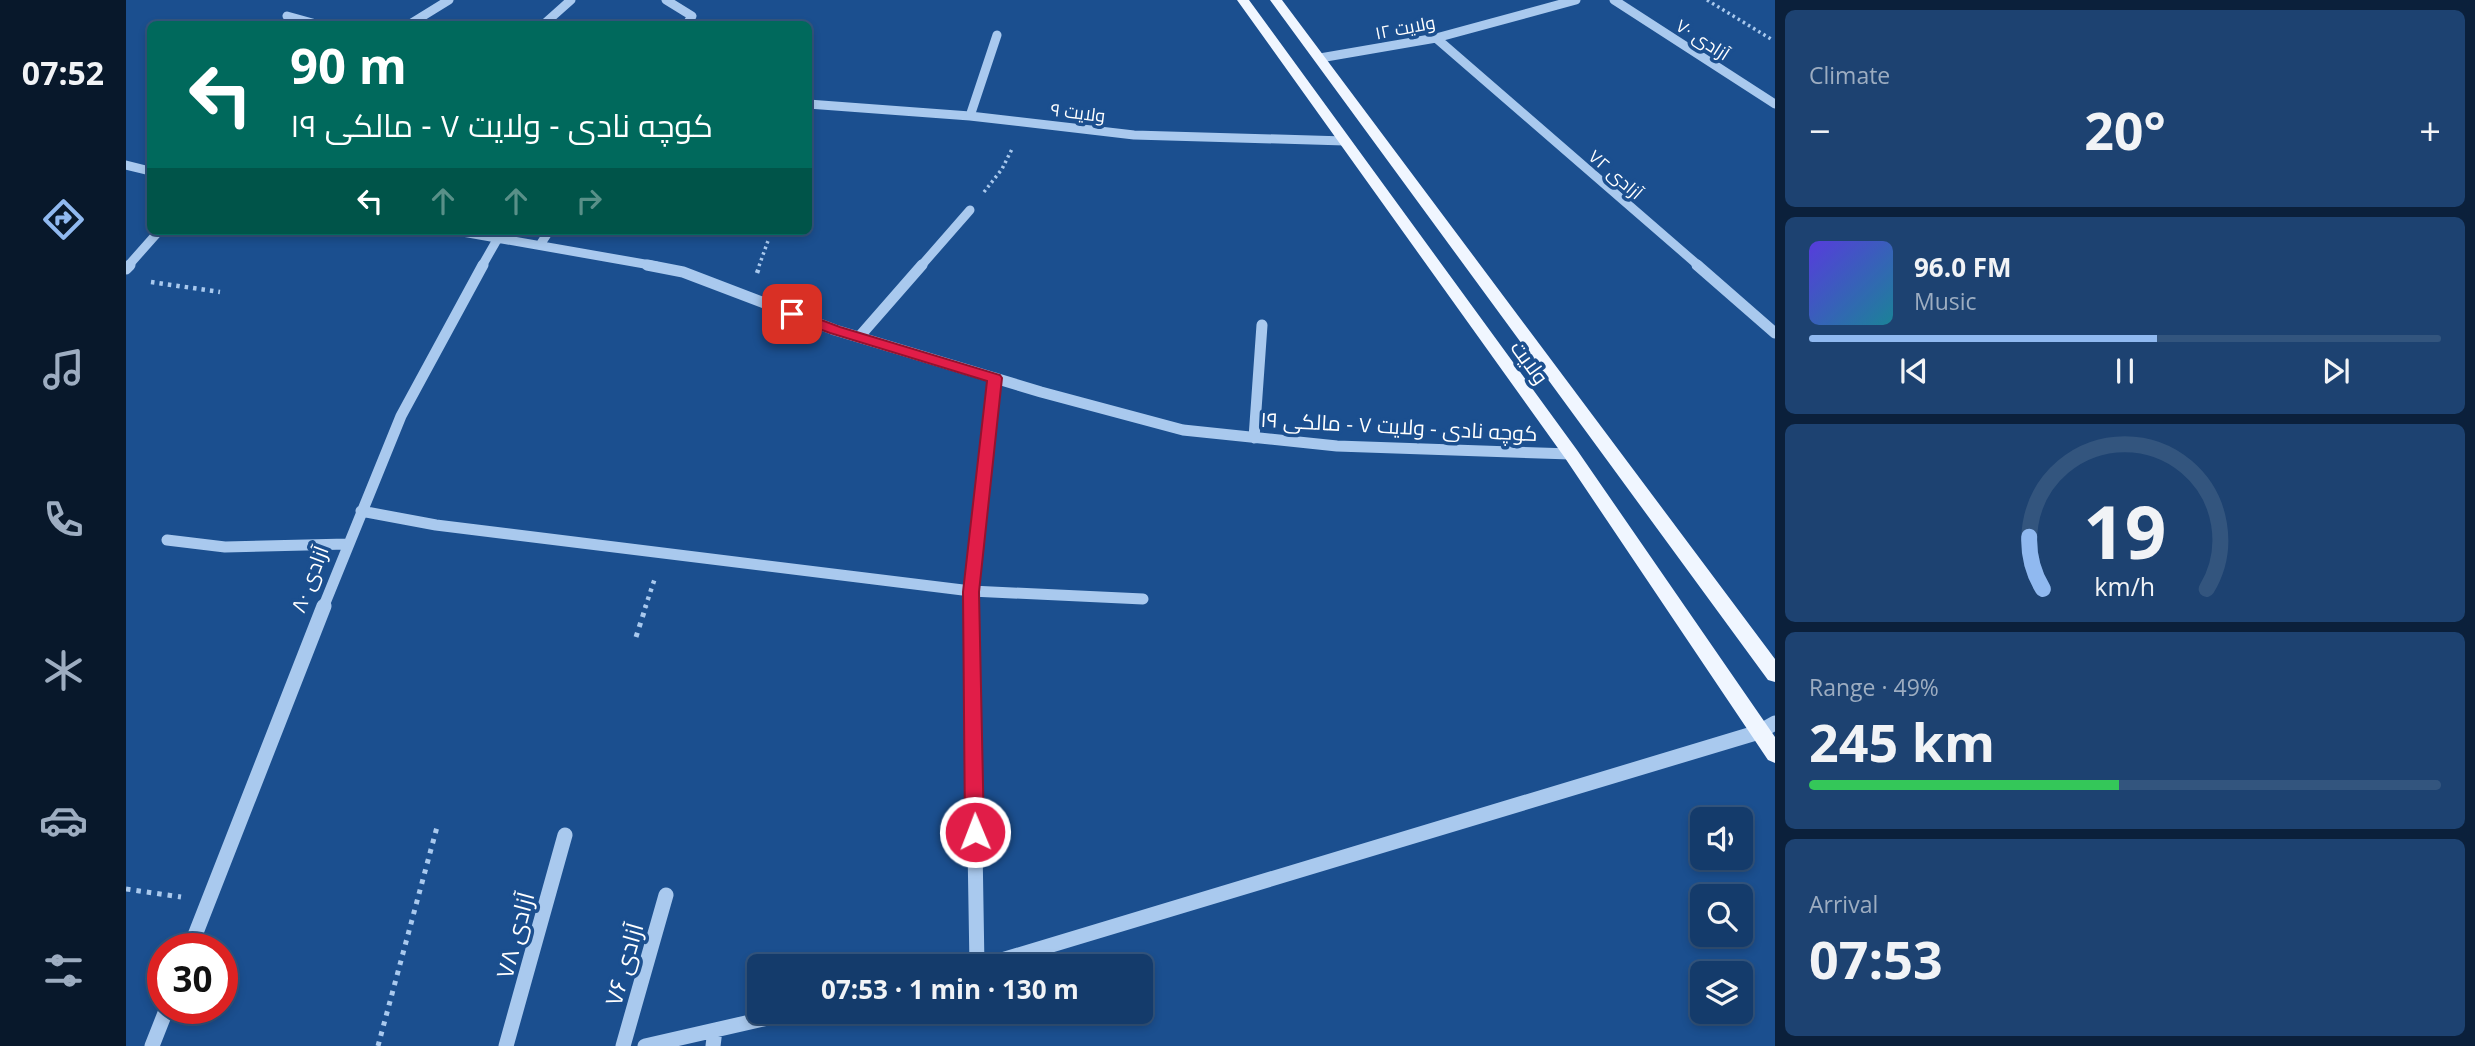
<!DOCTYPE html>
<meta charset="utf-8">
<style>
:root{--surface:#143b6b;--page:#1d4271;--text:#f1f3f6;--muted:#9dadc1;--line:#33557e;--accent:#90b9f0}
body{margin:0;font-family:"Open Sans",Cairo,sans-serif;background:var(--page);color:var(--text);height:100vh;display:flex;flex-direction:column;font-size:26px;white-space:nowrap}
*{box-sizing:border-box;margin:0}
p{font-size:23px;color:var(--muted)}
.icon{flex:none;width:38px;height:38px;fill:none;stroke:currentColor;stroke-width:2;stroke-linecap:round;stroke-linejoin:round}
.map{position:relative;flex:1;overflow:hidden}
.side{display:flex;flex-direction:column;gap:10px;padding:10px;background:#0b203b;width:700px}
.side>*{flex:none}
.guide{position:absolute;left:21px;top:21px;width:665px;height:214px;border-radius:10px;box-shadow:0 4px 10px #0003,0 0 0 2px var(--line);background:#00695c;color:#fff;overflow:hidden}
.buttons{position:absolute;left:1564px;top:807px;display:grid;gap:14px}
.buttons a{display:grid;place-items:center;width:63px;height:63px;border-radius:10px;background:var(--surface);box-shadow:0 4px 10px #0003,0 0 0 2px var(--line);font-size:35px}
.speed{position:absolute;left:21px;top:933px;display:flex;gap:14px;font-size:35px;font-weight:700;text-align:center}
.speed>*{display:grid;place-content:center;width:91px;height:91px;border-radius:50%;background:var(--surface);box-shadow:0 4px 10px #0003,0 0 0 2px var(--line);line-height:1}
.speed .limit{border:10px solid #d22;background:#fff;color:#111}
.pin{position:absolute;display:grid;place-items:center;width:60px;height:60px;color:#fff;margin:-30px;border-radius:14px;box-shadow:0 4px 10px #0006}
.me{position:absolute;width:77px;margin:-38px;rotate:359deg;stroke-linejoin:round;filter:drop-shadow(0 0 5px #0008)}
.turn{display:flex;align-items:center;gap:24px;height:147px;padding:0 28px;font-size:32px}
.turn .icon{width:91px;height:91px;stroke-width:2.5}
.turn b{display:block;font-size:49px;line-height:60px}
.lanes{display:flex;align-items:center;height:66px;padding:0 28px;background:#0003;justify-content:center;gap:35px;direction:ltr}
.lanes .off{opacity:.35}
.big{font-size:52px;font-weight:700;line-height:1.1}
.side .tile{flex:1;display:flex;flex-direction:column;justify-content:center;gap:10px;min-width:0;padding:0 24px;border-radius:10px;background:var(--page)}
.side .dial{align-items:center;gap:0}
.dial svg{height:182px;overflow:visible;fill:none;stroke:var(--line);stroke-width:7;stroke-linecap:round;text-anchor:middle}
.dial text{fill:var(--text);stroke:none}
.song{display:flex;align-items:center;gap:21px}
.cover{width:84px;height:84px;border-radius:10px;background:linear-gradient(135deg,hsl(250 70% 55%),hsl(190 70% 35%))}
.played{height:7px;border-radius:4px;background:linear-gradient(90deg,var(--accent) 55%,var(--line) 55%)}
.keys{display:flex;justify-content:space-around;direction:ltr}
.heat{display:flex;justify-content:space-between;align-items:center;font-size:38px;direction:ltr}
.charge{height:10px;border-radius:5px;background:linear-gradient(90deg,#34c759 49%,var(--line) 0)}
.trip{position:absolute;left:621px;top:954px;width:406px;height:70px;border-radius:10px;background:var(--surface);box-shadow:0 4px 10px #0003,0 0 0 2px var(--line);font-weight:700;line-height:70px;text-align:center}
main{display:flex;flex:1;min-height:0}
.tab-bar{display:flex;flex-direction:column;width:126px;justify-content:space-around;align-items:center;background:#08182b;color:var(--muted)}
.tab-bar .icon{width:49px;height:49px}
.tab-bar .active{color:var(--accent)}
.tab-bar b{font-size:32px;color:var(--text)}
.map>svg:first-child{display:block}
.lines{fill:none;stroke-linecap:round;stroke-linejoin:round}
.path-far2{stroke:#a9c9ee;stroke-width:3.5;stroke-dasharray:2.5 3.5;stroke-linecap:butt}
.path-far1{stroke:#a9c9ee;stroke-width:4.5;stroke-dasharray:3.5 5;stroke-linecap:butt}
.path{stroke:#a9c9ee;stroke-width:5;stroke-dasharray:4.5 6;stroke-linecap:butt}
.minor-far2{stroke:#a9c9ee;stroke-width:9}
.minor-far1{stroke:#a9c9ee;stroke-width:11}
.minor{stroke:#a9c9ee;stroke-width:15}
.major{fill:#f0f6ff;fill-rule:evenodd}
.route{fill:#e11d48;stroke:#92132f;stroke-width:2}
.labels{text-anchor:middle;dominant-baseline:central;stroke-width:7;stroke-linejoin:round;paint-order:stroke}
.far-street-label{font-size:18px;fill:#fff;stroke:#1b4f8f}
.street-label{font-size:21px;fill:#fff;stroke:#1b4f8f}
.near-street-label{font-size:24px;fill:#fff;stroke:#1b4f8f}
</style>
<main>
<nav class="tab-bar">
<b>07:52</b>
<svg class="icon active" aria-label="directions" viewBox="0 0 24 24"><path d="M12 3l9 9-9 9-9-9zM9 14v-3h6M13 9l2 2-2 2"/></svg>
<svg class="icon" aria-label="music" viewBox="0 0 24 24"><path d="M9 18V5l10-2v13"/><circle cx="6" cy="18" r="3"/><circle cx="16" cy="16" r="3"/></svg>
<svg class="icon" aria-label="phone" viewBox="0 0 24 24"><path d="M5 4h4l2 5-3 2q2 4 5 5l2-3 5 2v4C11 20 4 13 5 4z"/></svg>
<svg class="icon" aria-label="climate" viewBox="0 0 24 24"><path d="M12 3v18M4 7l16 10M4 17L20 7"/></svg>
<svg class="icon" aria-label="car" viewBox="0 0 24 24"><path d="M5 17H2v-5l4-1 3-4h7l3 4 3 1v5h-3M9 17h6M6 11h13"/><circle cx="7" cy="17" r="2"/><circle cx="17" cy="17" r="2"/></svg>
<svg class="icon" aria-label="filters" viewBox="0 0 24 24"><path d="M4 7h16M4 17h16"/><circle cx="9" cy="7" r="2"/><circle cx="15" cy="17" r="2"/></svg>
</nav>
<div class="map">
<svg width="1649" height="1046" viewBox="0 0 1649 1046">
<rect width="100%" height="100%" fill="#1b4f8f"/>
<g class="lines">
<!-- path-far2 -->
<path class="path-far2" d="M1581 0 1645 39
M858 192 876 169 887 147
M633 266 643 238"/>
<!-- path-far1 -->
<path class="path-far1" d="M631 273 634 265
M25 282 94 292
M519 608 529 578"/>
<!-- path -->
<path class="path" d="M510 637 520 606
M0 889 55 897
M252 1046 311 827"/>
<!-- minor-far2 -->
<path class="minor-far2" d="M540 0 566 16 561 24
M1488 0 1649 104
M161 16 190 24
M284 24 323 0
M418 24 445 0
M1310 38 1573 266
M1194 58 1310 38 1450 0
M682 104 844 116 1008 135 1219 141
M844 116 871 35
M0 165 24 171
M331 231 530 266
M414 245 423 231
M2 266 33 231
M356 266 372 238
M795 266 844 210"/>
<!-- minor-far1 -->
<path class="minor-far1" d="M521 265 557 272 709 330 915 392 1057 430 1211 446 1445 454
M1571 265 1649 333
M0 269 4 265
M733 337 796 265
M1128 438 1136 325
M235 511 310 525 845 591 1017 599
M41 540 99 547 221 544
M197 608 275 416 357 265
M845 608 869 378"/>
<!-- minor -->
<path class="minor" d="M845 606 851 966
M64 948 198 606
M856 966 1633 732 1649 723
M26 1046 41 1008
M380 1046 439 835
M497 1046 540 895
M519 1046 668 1012
M587 1046 589 1030"/>
<!-- major -->
<path class="major" d="M1111 0H1123L1451 450 1649 737V763L1642 760 1439 458Z
M1144 0H1156L1649 659V682L1642 680Z"/>
</g>
<!-- route -->
<path class="route" d="M666 309 714 327 874 375 876 378 853 592 858 832 856 839 849 841 842 839 839 832 837 592 861 381 704 333 661 317V310Z"/>
<g class="labels">
<!-- far-street labels -->
<g class="far-street-label">
<text transform="translate(1279 27) rotate(-11)">ولایت ۱۲</text>
<text transform="translate(1577 39) rotate(33)">آزادی ۷۰</text>
<text transform="translate(952 112) rotate(7)">ولایت ۹</text>
<text transform="translate(1490 174) rotate(41)">آزادی ۷۲</text>
</g>
<!-- street labels -->
<g class="street-label">
<text transform="translate(1404 362) rotate(54)">ولایت</text>
<text transform="translate(1273 426) rotate(3)">کوچه نادی - ولایت ۷ - مالکی ۱۹</text>
<text transform="translate(183 579) rotate(-69)">آزادی ۸۰</text>
</g>
<!-- near-street labels -->
<g class="near-street-label">
<text transform="translate(388 935) rotate(-75)">آزادی ۷۸</text>
<text transform="translate(497 964) rotate(-74)">آزادی ۷۶</text>
</g>
</g>
</svg>
<div class="buttons">
<a><svg class="icon" aria-label="sound" viewBox="0 0 24 24"><path d="M4 9h4l5-4v14l-5-4H4zM17 9q2 3 0 6"/></svg></a>
<a><svg class="icon" aria-label="search" viewBox="0 0 24 24"><circle cx="10" cy="10" r="6"/><path d="M15 15l6 6"/></svg></a>
<a><svg class="icon" aria-label="layers" viewBox="0 0 24 24"><path d="M12 4l9 5-9 5-9-5zM3 14l9 5 9-5"/></svg></a>
</div>
<div class="speed"><div class="limit">30</div></div>
<div class="pin" style="left:666px;top:314px;background:#d93025"><svg class="icon" aria-label="arrive" viewBox="0 0 24 24"><path d="M6 21V4h12l-3 4 3 4H6"/></svg></div>
<svg class="me" style="left:849px;top:832px" viewBox="-20 -20 40 40"><circle r="17" fill="#e11d48" stroke="#fff" stroke-width="3"/><path d="M0-11L8 9 0 5-8 9z" fill="#fff"/></svg>
<div class="trip">07:53 · 1 min · 130 m</div>
<div class="guide">
<div class="turn"><svg class="icon" aria-label="left" viewBox="0 0 24 24"><path d="M17 20v-9H6M10 6l-5 5 5 5"/></svg><div><b>90 m</b>کوچه نادی - ولایت ۷ - مالکی ۱۹</div></div>
<div class="lanes"><svg class="icon" aria-label="left" viewBox="0 0 24 24"><path d="M17 20v-9H6M10 6l-5 5 5 5"/></svg><svg class="icon off" aria-label="ahead" viewBox="0 0 24 24"><path d="M12 20V5M6 11l6-6 6 6"/></svg><svg class="icon off" aria-label="ahead" viewBox="0 0 24 24"><path d="M12 20V5M6 11l6-6 6 6"/></svg><svg class="icon off" aria-label="right" viewBox="0 0 24 24"><path d="M7 20v-9h11M14 6l5 5-5 5"/></svg></div>
</div>
</div>
<section class="side">
<div class="tile"><p>Climate</p>
<div class="heat"><a>−</a><b class="big">20°</b><a>+</a></div>
</div>
<div class="tile">
<div class="song"><i class="cover"></i><div><b>96.0 FM</b><p>Music</p></div></div>
<div class="played"></div>
<div class="keys"><svg class="icon" aria-label="previous" viewBox="0 0 24 24"><path d="M18 5L8 12l10 7zM5 5v14"/></svg><svg class="icon" aria-label="pause" viewBox="0 0 24 24"><path d="M8 5v14M16 5v14"/></svg><svg class="icon" aria-label="next" viewBox="0 0 24 24"><path d="M6 5l10 7-10 7zM19 5v14"/></svg></div>
</div>
<div class="tile dial"><svg viewBox="0 0 100 80">
<path d="M14 69A42 42 0 1 1 86 69"/>
<path d="M14 69A42 42 0 0 1 8 46" stroke="#90b9f0"/>
<text x="50" y="56" font-size="32" font-weight="700">19</text>
<text x="50" y="72" font-size="11">km/h</text>
</svg></div>
<div class="tile"><p>Range · 49%</p><b class="big">245 km</b><div class="charge"></div></div>
<div class="tile"><p>Arrival</p><b class="big">07:53</b></div>
</section>
</main>
